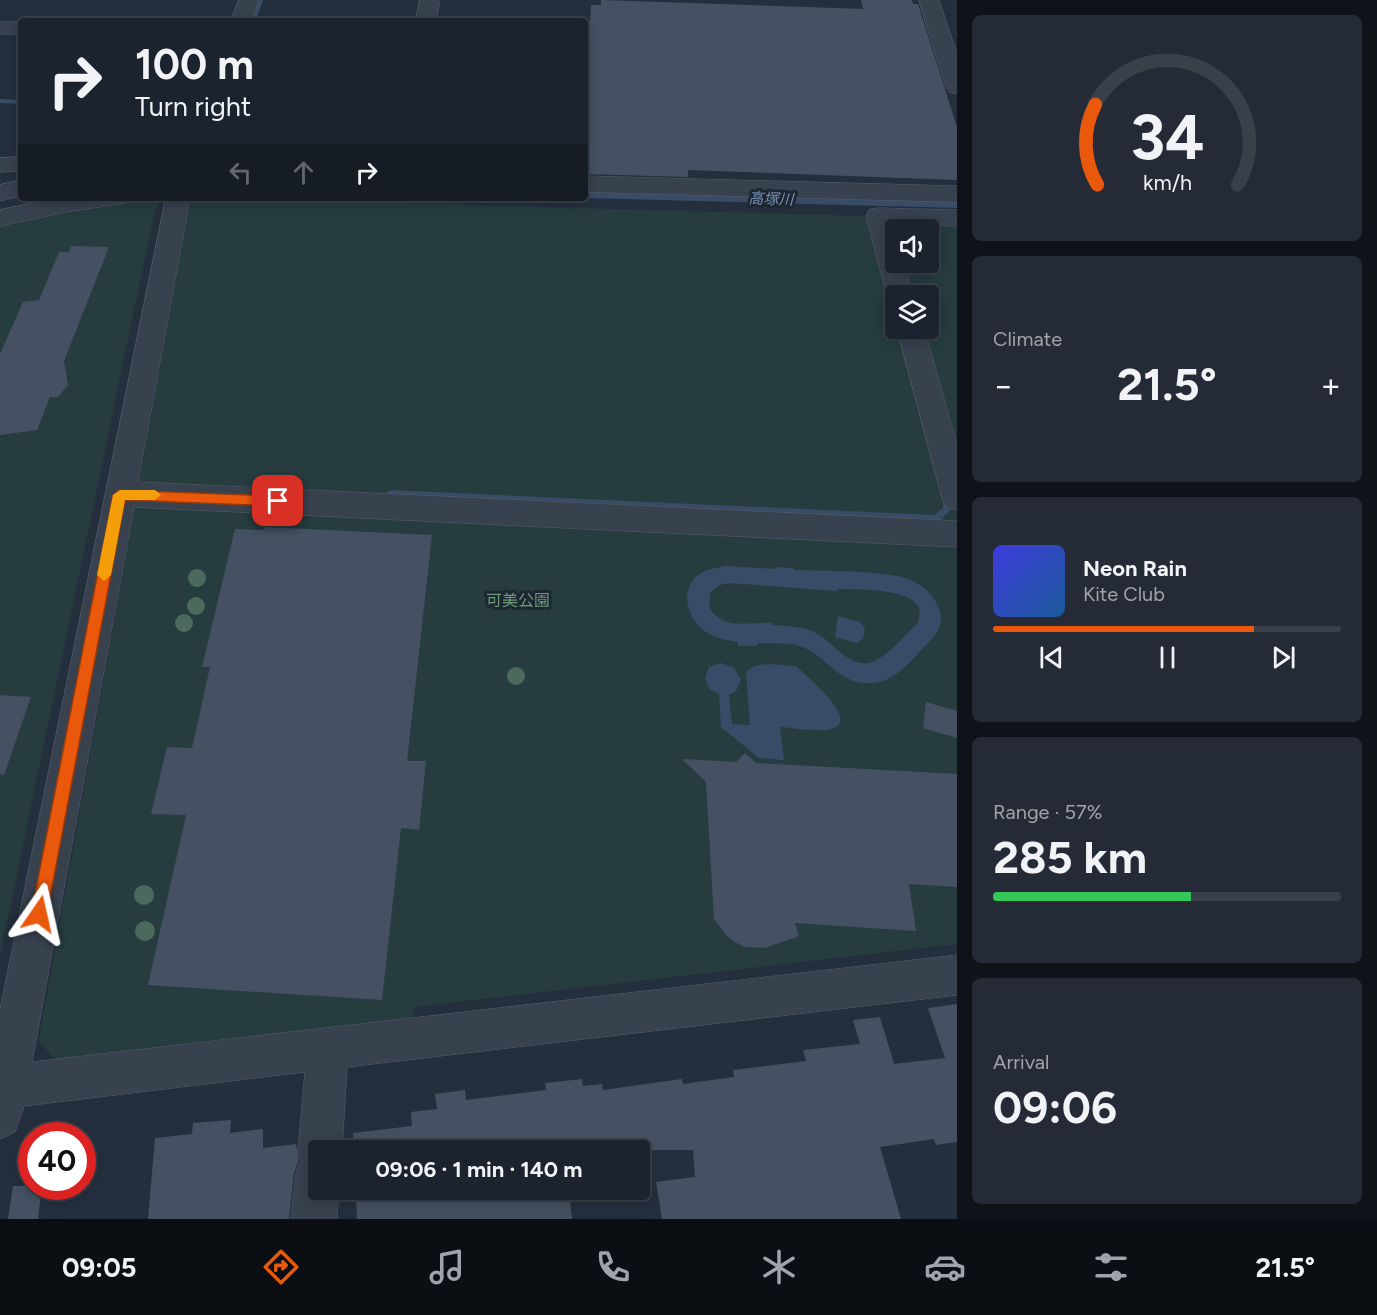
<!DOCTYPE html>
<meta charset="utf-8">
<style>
:root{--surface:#1b232e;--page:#242b36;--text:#f1f3f6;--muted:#a0a4aa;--line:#39404a;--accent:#ea580c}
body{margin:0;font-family:Figtree,"Noto Sans JP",sans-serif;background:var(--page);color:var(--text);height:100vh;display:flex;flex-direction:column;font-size:22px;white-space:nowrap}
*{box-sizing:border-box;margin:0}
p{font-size:20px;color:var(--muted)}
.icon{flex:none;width:33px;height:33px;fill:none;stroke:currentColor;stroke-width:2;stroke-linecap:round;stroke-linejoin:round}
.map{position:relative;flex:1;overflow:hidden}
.details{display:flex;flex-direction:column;gap:15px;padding:15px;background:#0f1319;width:420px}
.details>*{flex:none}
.top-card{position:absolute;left:18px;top:18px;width:570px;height:183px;border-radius:6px;box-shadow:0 3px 15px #0003,0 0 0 2px var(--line);background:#1b232e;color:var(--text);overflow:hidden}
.controls{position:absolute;left:885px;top:219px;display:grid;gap:12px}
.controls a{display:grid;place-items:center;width:54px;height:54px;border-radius:6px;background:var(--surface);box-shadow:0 3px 15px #0003,0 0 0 2px var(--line);font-size:30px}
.speed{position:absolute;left:18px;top:1122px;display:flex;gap:12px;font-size:30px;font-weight:700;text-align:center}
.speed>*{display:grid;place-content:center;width:78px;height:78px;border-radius:50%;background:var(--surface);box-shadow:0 3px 15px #0003,0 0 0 2px var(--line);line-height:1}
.speed .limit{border:9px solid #d22;background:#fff;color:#111}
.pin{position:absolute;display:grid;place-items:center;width:51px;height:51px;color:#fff;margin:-26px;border-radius:12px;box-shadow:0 3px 9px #0006}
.me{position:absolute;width:66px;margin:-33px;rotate:11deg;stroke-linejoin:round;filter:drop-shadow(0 0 4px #0008)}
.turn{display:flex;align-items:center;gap:21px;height:126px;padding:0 18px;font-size:27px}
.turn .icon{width:78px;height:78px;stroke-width:2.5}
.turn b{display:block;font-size:42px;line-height:51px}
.lanes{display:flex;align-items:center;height:57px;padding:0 18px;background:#0003;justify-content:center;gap:30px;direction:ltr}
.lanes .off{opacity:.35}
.big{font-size:45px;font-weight:700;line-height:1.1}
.details .card{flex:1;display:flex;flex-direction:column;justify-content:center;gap:9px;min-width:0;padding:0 21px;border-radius:9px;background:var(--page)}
.details .dial{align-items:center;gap:0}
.dial svg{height:156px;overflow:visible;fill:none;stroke:var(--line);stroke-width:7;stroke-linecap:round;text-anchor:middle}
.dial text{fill:var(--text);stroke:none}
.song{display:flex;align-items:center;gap:18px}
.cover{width:72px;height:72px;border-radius:9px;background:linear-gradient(135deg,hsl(240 70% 55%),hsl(210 70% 35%))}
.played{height:6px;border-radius:3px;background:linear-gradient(90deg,var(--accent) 75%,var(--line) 75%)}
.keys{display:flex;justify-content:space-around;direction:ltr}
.heat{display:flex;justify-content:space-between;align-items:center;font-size:33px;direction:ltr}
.charge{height:9px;border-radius:4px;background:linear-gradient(90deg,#34c759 57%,var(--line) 0)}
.trip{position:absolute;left:308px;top:1140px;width:342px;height:60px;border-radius:6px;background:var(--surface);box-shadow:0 3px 15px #0003,0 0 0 2px var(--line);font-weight:700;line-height:60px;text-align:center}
.tabs{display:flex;height:96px;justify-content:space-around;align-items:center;background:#0b0e12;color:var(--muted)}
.tabs .icon{width:42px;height:42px}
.tabs .on{color:var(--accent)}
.tabs b{font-size:27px;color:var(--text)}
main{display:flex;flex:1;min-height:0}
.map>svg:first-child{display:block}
.green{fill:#263c3f;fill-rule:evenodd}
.water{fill:#394c67;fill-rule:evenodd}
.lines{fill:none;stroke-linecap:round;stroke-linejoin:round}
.stream{fill:#394c67;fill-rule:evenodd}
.building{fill:#455162}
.minor-casing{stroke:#565f6c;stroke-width:1}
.minor{fill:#38414e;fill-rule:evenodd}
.tree{fill:#4b6a5d}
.route{fill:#ea580c;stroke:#983908;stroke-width:1.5}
.slow{fill:#f59e0b}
.labels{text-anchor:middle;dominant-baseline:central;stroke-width:6;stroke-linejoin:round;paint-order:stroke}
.far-water-label{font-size:15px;font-style:italic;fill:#7c92b1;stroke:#1d2633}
.park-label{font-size:16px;fill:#6b9a76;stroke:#1d2633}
</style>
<main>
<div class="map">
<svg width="957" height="1219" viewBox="0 0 957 1219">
<rect width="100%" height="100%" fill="#242f3e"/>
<!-- green -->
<path class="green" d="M220 198 864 216 957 224V524H949L957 552V944L414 1007 413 1020 56 1061 39 1041 40 1033 187 214 193 198ZM896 230H928V262H896ZM896 296H928V328H896Z
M159 201 154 214 0 956V223L99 203Z"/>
<!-- water -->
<path class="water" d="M585 191 957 201V208L585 198Z
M725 566 776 569V567L793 568 794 570C822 571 884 570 908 579 921 584 932 593 938 606 945 620 939 632 929 642 915 656 899 678 879 682 843 689 833 663 807 649 794 641 773 644 758 643L757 646H738V642C726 640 716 638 706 632 687 619 679 591 698 575 706 569 716 568 725 566ZM729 583 837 591V589C856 590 938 586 916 625 904 636 892 651 878 659 854 674 836 645 818 634 804 626 788 626 773 625L772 623C752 621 721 632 709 606L710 593 720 585Z
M838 616 860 622 865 629 863 638 857 643 835 637Z
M721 663 734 668 741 680 736 691 729 695 732 724 750 725 746 673C755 659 781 666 796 666 806 676 870 727 824 730 810 731 794 728 780 727L784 760 759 758 721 727 719 694 710 690 705 678 709 667Z"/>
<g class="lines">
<!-- stream -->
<path class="stream" d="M257 0H263L256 21H250Z
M0 99 21 100V104L0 103Z
M390 490 935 515 943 508V503H949L951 509 940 521 937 522 390 496 386 493Z"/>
</g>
<!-- building -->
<path class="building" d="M601 0 863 9 861 0H912L913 4H918L957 127V180L688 170V177L585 174V21H590L591 5H601Z
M71 246 109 247 64 361 68 385 58 397H50L37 430 0 435V354L23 302 39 300 59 252H69Z
M264 527 432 535 407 761H426L419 830 401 828 382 1000 148 985 186 815 151 814 167 747 192 748 210 667H202L235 529 263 530Z
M0 695 31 697 4 775 0 774Z
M926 702 957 711V738L923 728Z
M745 753 756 763 957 774V887L909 884 916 931 795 923 799 936 765 948 745 947 735 942 727 936 714 919 706 782 682 759 736 762Z
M957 1004V1142L936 1145 934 1139 880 1147 901 1219H662L656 1182 695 1177 693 1150H650L649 1144 599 1150H354L353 1133 412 1126 411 1112 437 1109 435 1094 465 1090 466 1100 546 1090 545 1083 582 1079 583 1086 602 1084 603 1090 682 1079 683 1084 734 1077 733 1070 806 1061 803 1050 860 1044 853 1020 880 1017 894 1064 945 1058 928 1008Z
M231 1120 230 1133 263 1129V1148L296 1144 299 1159 294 1173 289 1219H148L155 1138 192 1134 193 1123Z
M13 1186H42L38 1219H8Z
M356 1190H491L492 1202 569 1192 572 1219H357Z"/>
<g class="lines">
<!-- minor casing -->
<g class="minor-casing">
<path id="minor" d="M239 0H259L251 21H231Z
M420 0H440L436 21H416Z
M919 0H939L957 54V94L949 92 946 87Z
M0 22H21V34H0Z
M21 157V171L0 172V158Z
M585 176 957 186V202L585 192Z
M21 180V196L0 201V185Z
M57 198H128L125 203 66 212 0 226V210Z
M166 198H190L138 482 957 521V547L134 507 32 1062 957 955V995L347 1067 342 1150H318V1190H339L337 1219H291L296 1173 301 1159 298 1150 305 1072 24 1106 15 1132 0 1139V1010Z
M878 208 957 210V226L893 224 896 234V262H904L913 296H896V304L891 302 887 296 866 216 869 210Z
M897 328H924L957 445V510L946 507 942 498Z"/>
</g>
<!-- minor -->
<use href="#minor" class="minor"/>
</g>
<!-- trees -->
<g class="tree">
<circle cx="197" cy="578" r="9"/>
<circle cx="196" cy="606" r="9"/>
<circle cx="184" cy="623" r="9"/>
<circle cx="516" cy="676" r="9"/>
<circle cx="144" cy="895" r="10"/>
<circle cx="145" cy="931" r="10"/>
</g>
<!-- route -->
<path class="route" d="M120 490 278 496 284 501 278 506 125 500 47 914 45 920 39 922 34 920 31 914 113 495Z"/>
<!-- slow -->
<path class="slow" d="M120 490H155L161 495 155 500H125L111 575 104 581 97 575 113 495Z"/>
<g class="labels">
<!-- far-water labels -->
<g class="far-water-label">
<text transform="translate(771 199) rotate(2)">高塚川</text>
</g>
<!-- park labels -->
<g class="park-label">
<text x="518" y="600">可美公園</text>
</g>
</g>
</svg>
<div class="controls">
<a><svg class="icon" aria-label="sound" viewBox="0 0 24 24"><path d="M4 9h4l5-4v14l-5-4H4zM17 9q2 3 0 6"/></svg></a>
<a><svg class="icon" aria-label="layers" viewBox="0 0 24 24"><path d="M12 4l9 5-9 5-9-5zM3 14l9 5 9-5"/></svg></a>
</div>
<div class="speed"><div class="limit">40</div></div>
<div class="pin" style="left:278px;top:501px;background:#d93025"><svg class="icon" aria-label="arrive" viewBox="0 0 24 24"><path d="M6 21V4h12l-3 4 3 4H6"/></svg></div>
<svg class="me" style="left:39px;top:914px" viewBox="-20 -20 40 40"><path d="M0-17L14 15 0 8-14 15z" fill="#ea580c" stroke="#fff" stroke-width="4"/></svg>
<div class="trip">09:06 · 1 min · 140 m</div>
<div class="top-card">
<div class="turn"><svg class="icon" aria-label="right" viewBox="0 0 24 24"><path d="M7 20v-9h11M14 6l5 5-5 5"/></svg><div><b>100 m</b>Turn right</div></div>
<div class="lanes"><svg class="icon off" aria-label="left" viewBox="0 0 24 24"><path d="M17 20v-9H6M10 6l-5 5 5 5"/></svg><svg class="icon off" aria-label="ahead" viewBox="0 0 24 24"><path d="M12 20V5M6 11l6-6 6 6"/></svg><svg class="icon" aria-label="right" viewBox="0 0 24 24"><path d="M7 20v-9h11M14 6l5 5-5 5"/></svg></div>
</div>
</div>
<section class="details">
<div class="card dial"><svg viewBox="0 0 100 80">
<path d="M14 69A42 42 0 1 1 86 69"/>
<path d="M14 69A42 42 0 0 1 13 28" stroke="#ea580c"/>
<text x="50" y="56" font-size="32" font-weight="700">34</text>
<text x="50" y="72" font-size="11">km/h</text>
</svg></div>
<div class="card"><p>Climate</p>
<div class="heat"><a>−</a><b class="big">21.5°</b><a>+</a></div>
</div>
<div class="card">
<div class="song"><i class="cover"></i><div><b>Neon Rain</b><p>Kite Club</p></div></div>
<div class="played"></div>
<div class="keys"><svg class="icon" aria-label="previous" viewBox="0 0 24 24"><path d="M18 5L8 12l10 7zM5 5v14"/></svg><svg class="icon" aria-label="pause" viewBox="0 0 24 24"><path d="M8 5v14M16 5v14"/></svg><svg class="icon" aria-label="next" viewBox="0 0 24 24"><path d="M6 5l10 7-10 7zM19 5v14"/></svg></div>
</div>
<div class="card"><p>Range · 57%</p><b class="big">285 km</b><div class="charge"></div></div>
<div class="card"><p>Arrival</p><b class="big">09:06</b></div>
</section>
</main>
<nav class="tabs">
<b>09:05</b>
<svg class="icon on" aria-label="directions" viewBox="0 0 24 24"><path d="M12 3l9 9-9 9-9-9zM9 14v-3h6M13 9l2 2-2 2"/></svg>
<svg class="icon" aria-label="music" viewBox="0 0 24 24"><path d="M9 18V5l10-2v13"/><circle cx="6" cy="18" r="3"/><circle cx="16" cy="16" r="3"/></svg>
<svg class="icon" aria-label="phone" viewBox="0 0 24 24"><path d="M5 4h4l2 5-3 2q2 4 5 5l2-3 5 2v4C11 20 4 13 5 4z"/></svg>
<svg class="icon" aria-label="climate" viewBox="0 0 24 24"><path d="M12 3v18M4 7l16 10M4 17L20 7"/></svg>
<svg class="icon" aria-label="car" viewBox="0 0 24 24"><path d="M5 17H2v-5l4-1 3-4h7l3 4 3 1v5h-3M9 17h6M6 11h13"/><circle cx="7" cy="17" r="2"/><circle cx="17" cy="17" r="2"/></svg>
<svg class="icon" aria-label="filters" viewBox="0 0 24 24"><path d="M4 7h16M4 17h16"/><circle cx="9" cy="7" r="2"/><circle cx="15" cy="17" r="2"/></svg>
<b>21.5°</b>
</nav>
